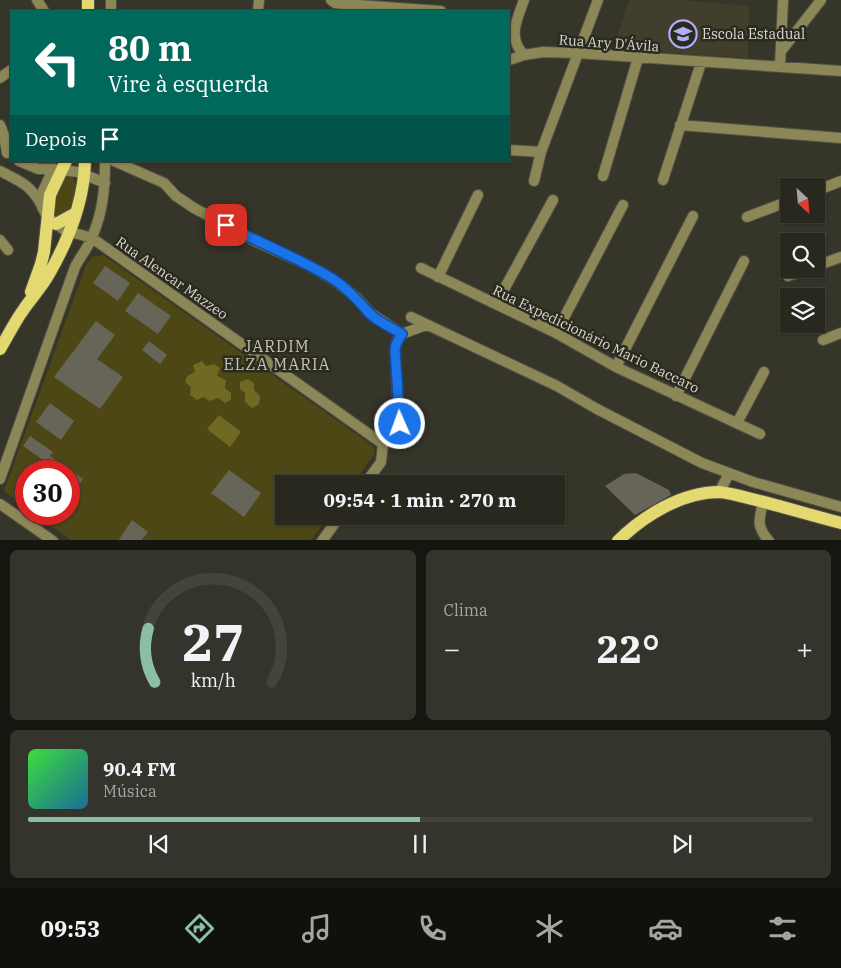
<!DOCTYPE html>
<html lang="pt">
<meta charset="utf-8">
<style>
:root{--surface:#28281f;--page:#34342c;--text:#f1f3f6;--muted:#a5a6a4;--line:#44443d;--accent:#8abfa5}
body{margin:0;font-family:"IBM Plex Serif",serif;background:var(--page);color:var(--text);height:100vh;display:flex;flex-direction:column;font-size:19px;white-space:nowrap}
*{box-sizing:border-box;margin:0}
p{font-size:16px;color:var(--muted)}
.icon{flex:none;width:28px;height:28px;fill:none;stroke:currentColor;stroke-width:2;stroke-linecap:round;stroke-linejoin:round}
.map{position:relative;height:540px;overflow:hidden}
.drawer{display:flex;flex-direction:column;gap:10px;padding:10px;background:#161611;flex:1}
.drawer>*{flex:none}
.hud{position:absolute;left:10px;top:10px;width:500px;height:152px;border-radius:0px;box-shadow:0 1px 4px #0004,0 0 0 1px var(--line);background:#00695c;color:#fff;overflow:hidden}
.needle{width:32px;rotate:154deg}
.controls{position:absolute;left:780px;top:178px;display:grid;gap:10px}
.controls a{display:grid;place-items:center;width:45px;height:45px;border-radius:0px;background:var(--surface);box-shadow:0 1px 4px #0004,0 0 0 1px var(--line);font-size:25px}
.speed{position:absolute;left:15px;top:460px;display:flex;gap:10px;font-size:25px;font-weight:700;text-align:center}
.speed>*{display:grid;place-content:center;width:65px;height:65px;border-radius:50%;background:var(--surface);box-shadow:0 1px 4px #0004,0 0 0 1px var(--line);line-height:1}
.speed .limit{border:8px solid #d22;background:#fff;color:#111}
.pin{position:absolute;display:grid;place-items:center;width:42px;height:42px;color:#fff;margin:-21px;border-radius:10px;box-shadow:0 2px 8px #0006}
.me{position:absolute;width:55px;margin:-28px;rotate:358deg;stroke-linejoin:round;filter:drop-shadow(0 0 4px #0008)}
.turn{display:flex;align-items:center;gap:18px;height:105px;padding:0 15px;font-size:22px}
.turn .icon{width:65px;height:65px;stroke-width:2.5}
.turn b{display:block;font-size:35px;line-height:42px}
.then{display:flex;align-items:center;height:48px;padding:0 15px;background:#0003;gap:10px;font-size:19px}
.big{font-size:38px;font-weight:800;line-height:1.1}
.drawer .tile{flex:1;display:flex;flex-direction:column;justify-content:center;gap:8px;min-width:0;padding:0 18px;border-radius:8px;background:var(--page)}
.drawer .dial{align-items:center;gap:0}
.dial svg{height:130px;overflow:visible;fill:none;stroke:var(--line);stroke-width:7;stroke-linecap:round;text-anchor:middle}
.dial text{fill:var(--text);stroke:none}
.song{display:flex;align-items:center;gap:15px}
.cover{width:60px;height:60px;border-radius:8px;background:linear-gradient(135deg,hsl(120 70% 55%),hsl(200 70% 35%))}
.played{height:5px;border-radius:2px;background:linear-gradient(90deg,var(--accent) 50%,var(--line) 50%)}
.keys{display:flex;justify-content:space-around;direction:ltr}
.heat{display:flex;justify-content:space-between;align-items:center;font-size:28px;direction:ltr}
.drawer .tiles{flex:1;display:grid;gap:10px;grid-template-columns:1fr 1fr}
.tile:last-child{grid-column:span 2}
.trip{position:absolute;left:275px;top:475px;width:290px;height:50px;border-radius:0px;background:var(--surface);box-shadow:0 1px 4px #0004,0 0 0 1px var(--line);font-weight:800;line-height:50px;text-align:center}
.menu{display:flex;height:80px;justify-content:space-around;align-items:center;background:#10100c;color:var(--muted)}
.menu .icon{width:35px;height:35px}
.menu .selected{color:var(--accent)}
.menu b{font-size:22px;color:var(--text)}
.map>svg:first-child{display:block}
.built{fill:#413f2c}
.green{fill:#4c4715}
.water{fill:#706924}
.building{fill:#666558}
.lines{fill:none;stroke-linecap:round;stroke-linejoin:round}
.minor-casing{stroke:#525247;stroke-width:12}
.major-casing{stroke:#525247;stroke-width:14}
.minor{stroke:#8b8756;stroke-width:10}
.major{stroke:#e3d970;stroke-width:12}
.route-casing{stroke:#114b97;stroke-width:12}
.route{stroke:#1a73e8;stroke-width:9}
.labels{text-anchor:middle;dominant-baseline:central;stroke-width:5;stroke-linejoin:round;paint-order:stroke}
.poi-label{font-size:14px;fill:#d8d8d0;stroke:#2b2a1f;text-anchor:start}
.street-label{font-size:14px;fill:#d8d8d0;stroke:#2b2a1f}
.quarter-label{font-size:16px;letter-spacing:1px;fill:#c4c3b4;stroke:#2b2a1f}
</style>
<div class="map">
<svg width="841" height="541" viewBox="0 0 841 541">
<rect width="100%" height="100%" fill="#353529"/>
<!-- built -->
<path class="built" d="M629 0H680L749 6 748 58 613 49Z"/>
<!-- green -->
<path class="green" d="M65 175 72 176C80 185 73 201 69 212L56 217C47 205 59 187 65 175Z
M103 255 373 446 375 453 353 484H284V516H329L311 540H71L34 514H69V471H26V508L4 491 86 265 92 257Z"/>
<!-- water -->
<path class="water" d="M202 361 206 366 214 364 220 368 217 376 226 380 225 388 231 393V400L225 403 218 398 210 401 203 397 197 400 190 395 191 387 185 382 187 376 195 372 193 365Z
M248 379 254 383V390L260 396 259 404 252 408 245 402V393L240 389V382Z
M219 415 241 432 230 447 207 429Z"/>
<!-- building -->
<path class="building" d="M105 266 130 283 118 301 93 283Z
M138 293 171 316 158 334 125 311Z
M96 321 115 335 97 359 123 377 100 409 54 377Z
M149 341 167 355 160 364 142 350Z
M50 403 74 421 61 440 36 422Z
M30 436 53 452 50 456 83 479 76 490 69 485V471H50L53 467 23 446Z
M229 470 261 493 244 517 211 493Z
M636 473 669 490 671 495 635 515 605 486 624 474Z
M132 520 148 532 141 541H118Z"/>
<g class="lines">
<!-- minor casing -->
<g class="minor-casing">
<path id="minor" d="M37 0 44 11
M331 0 335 3 344 4 441 11
M524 0C517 20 507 37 524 55L543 52 577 53 841 71
M111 11V0
M258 11 259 0
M782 50 821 0
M509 60 524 55
M780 66 783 0
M0 78 11 70
M0 125 4 135 7 153
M680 125 841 138
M509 150 541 152
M19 161 38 169H53
M114 161 164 183 176 196 194 208 257 242 308 265 334 280 357 298 370 313 402 334 426 325
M0 171C20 181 31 185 42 206
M603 176 638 58
M663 180 701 63
M534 181 541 152 598 0
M105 183 78 172 53 169 43 191 42 207 47 216 64 230 92 238 383 444
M816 191 841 181
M747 217 789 201
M0 240 8 250
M816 266 841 257
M421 268 556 333 616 367 760 434
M788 276 808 269
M438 277 478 195
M496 304 553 200
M411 317 557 386 597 409 702 463 753 482 841 507
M556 333 623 205
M823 340 841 333
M616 367 693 216
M676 396 744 261
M737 423 764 372
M383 444 397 429 399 424 395 349 398 339 402 334
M0 479 75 267C80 257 88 248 92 237 103 212 105 188 105 161
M365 484 381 462 383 444
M719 492 729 474
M763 502C759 520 756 526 769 541
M0 504 53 541
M322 541 340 516"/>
</g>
<!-- major casing -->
<g class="major-casing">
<path id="major" d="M88 11V0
M56 224 76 213
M31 292 41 264 44 252 50 195 66 161
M0 349C8 336 15 321 24 309 32 297 42 287 49 274 68 241 84 201 85 161
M618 541C643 516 682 492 719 492 732 493 747 498 760 501 787 508 814 516 841 523"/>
</g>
<!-- minor -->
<use href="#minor" class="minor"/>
<!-- major -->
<use href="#major" class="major"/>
</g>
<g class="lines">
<!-- route casing -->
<g class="route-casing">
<path id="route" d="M226 225C261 244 299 258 333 279 347 288 358 300 369 313 378 322 391 327 402 334L396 344 395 350 400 424"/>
</g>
<!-- route -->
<use href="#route" class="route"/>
</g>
<!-- icons -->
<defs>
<g id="school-ring" transform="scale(1.4375)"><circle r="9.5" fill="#2b2a1f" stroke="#aeaefa" stroke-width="1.5"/><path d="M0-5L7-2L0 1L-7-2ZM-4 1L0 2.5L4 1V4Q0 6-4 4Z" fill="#aeaefa"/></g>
</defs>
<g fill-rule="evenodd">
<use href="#school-ring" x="683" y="34"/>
</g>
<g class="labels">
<!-- poi labels -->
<g class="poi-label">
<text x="702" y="34">Escola Estadual</text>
</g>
<!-- street labels -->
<g class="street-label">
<text transform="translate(609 43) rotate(4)">Rua Ary D'Ávila</text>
<text transform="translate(172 278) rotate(35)">Rua Alencar Mazzeo</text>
<text transform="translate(596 339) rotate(26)">Rua Expedicionário Mario Baccaro</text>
</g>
<!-- quarter labels -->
<g class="quarter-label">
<text x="277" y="346">JARDIM<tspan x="277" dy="18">ELZA MARIA</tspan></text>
</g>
</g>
</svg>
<div class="controls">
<a><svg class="needle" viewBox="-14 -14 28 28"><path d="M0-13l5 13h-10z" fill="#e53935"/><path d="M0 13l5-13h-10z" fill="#a5a6a4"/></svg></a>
<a><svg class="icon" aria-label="search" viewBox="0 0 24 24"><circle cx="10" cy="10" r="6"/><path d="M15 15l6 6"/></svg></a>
<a><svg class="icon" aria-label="layers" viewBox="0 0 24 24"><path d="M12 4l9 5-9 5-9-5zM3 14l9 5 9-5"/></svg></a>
</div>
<div class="speed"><div class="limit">30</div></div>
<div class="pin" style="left:226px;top:225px;background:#d93025"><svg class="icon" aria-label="arrive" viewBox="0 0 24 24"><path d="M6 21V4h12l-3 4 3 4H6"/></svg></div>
<svg class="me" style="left:400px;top:424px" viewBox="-20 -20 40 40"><circle r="17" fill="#1a73e8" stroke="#fff" stroke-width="3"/><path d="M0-11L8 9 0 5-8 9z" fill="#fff"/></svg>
<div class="trip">09:54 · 1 min · 270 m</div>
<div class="hud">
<div class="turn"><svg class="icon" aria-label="left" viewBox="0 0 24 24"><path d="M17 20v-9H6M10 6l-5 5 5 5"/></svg><div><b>80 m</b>Vire à esquerda</div></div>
<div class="then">Depois<svg class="icon" aria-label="arrive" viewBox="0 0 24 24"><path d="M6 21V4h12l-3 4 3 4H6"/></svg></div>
</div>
</div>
<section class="drawer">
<div class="tiles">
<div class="tile dial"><svg viewBox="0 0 100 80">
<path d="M14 69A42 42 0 1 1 86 69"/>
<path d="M14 69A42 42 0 0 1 10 36" stroke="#8abfa5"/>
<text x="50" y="56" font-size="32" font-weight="700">27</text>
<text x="50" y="72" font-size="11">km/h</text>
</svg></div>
<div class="tile"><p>Clima</p>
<div class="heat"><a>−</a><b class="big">22°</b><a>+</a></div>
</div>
<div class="tile">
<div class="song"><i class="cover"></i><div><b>90.4 FM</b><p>Música</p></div></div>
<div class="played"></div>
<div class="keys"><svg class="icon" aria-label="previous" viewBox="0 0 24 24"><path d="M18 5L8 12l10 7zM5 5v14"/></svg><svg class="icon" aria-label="pause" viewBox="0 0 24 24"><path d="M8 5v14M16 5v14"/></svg><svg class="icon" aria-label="next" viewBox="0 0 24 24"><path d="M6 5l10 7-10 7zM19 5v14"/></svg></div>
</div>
</div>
</section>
<nav class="menu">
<b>09:53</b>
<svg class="icon selected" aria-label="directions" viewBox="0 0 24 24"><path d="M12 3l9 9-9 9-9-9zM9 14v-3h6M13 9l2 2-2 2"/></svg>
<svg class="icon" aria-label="music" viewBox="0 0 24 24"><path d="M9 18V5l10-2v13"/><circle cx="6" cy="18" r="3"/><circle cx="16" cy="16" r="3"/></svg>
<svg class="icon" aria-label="phone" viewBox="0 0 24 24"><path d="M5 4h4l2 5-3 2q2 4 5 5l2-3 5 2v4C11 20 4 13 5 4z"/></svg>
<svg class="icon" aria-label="climate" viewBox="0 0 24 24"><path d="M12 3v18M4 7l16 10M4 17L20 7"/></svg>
<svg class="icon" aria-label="car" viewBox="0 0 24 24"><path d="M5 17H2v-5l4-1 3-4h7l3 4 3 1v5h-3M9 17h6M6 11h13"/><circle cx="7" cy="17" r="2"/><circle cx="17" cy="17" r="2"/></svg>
<svg class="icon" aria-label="filters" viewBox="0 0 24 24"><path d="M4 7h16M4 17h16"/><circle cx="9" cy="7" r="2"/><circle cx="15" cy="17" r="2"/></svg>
</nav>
